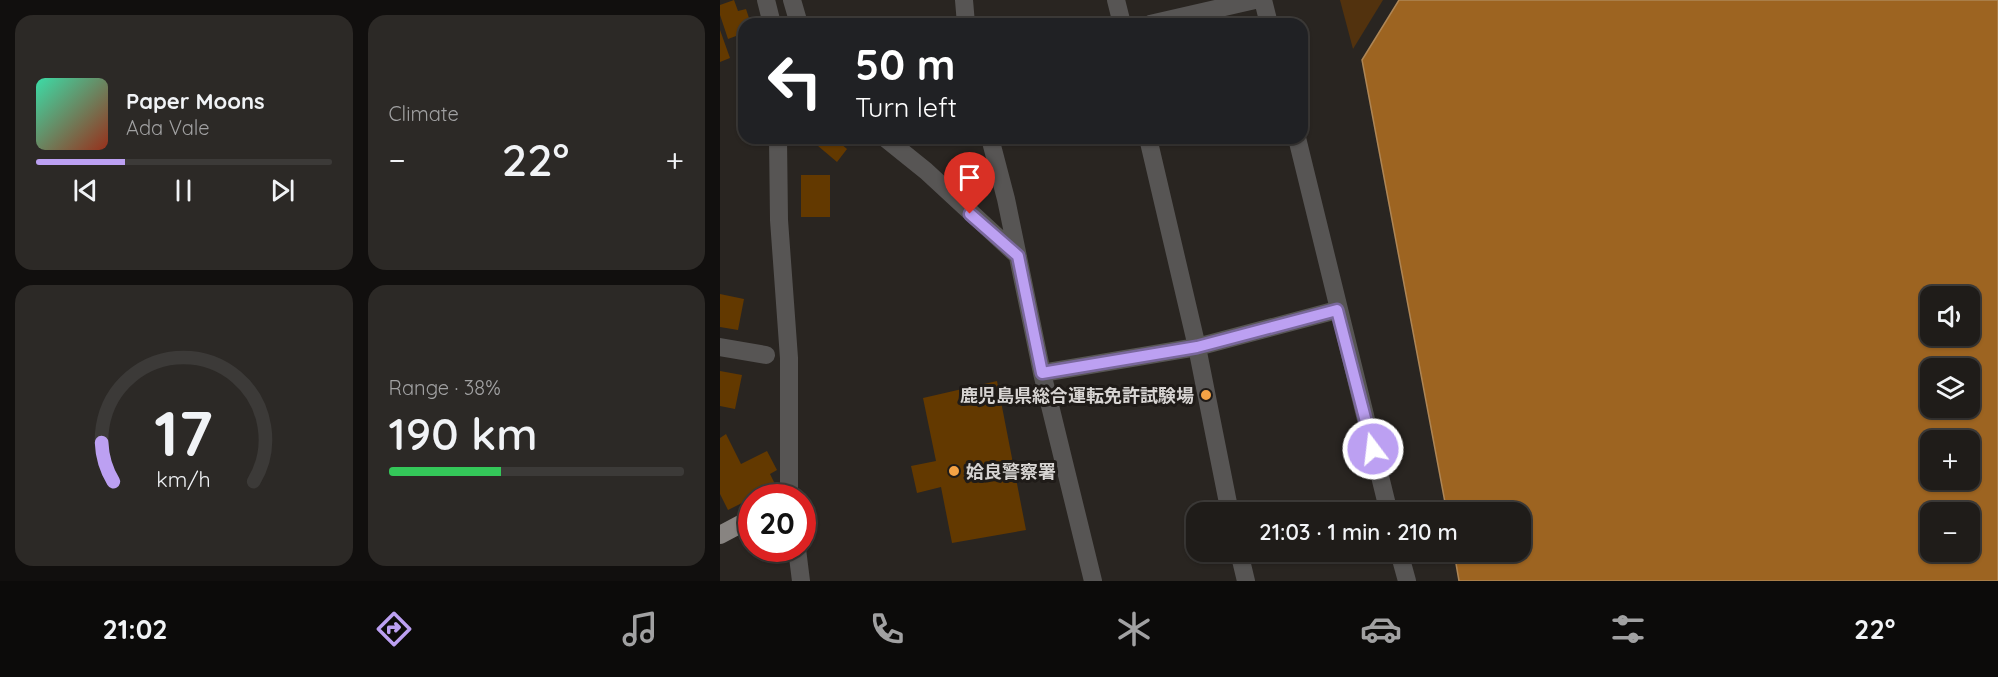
<!DOCTYPE html>
<meta charset="utf-8">
<style>
:root{--surface:#1f1c19;--page:#2c2926;--text:#f1f3f6;--muted:#a1a1a2;--line:#3c3a38;--accent:#bca0f2}
body{margin:0;font-family:Quicksand,"Noto Sans JP",sans-serif;background:var(--page);color:var(--text);height:100vh;display:flex;flex-direction:column;font-size:22px;white-space:nowrap}
*{box-sizing:border-box;margin:0}
p{font-size:20px;color:var(--muted)}
.icon{flex:none;width:33px;height:33px;fill:none;stroke:currentColor;stroke-width:2;stroke-linecap:round;stroke-linejoin:round}
.map{position:relative;flex:1;overflow:hidden}
.side{display:flex;flex-direction:column;gap:15px;padding:15px;background:#110f0e;width:720px}
.side>*{flex:none}
.hud{position:absolute;left:18px;top:18px;width:570px;height:126px;border-radius:18px;box-shadow:0 2px 4px #0004,0 0 0 2px var(--line);background:#202124;color:#fff;overflow:hidden}
.controls{position:absolute;left:1200px;top:286px;display:grid;gap:12px}
.controls a{display:grid;place-items:center;width:60px;height:60px;border-radius:12px;background:var(--surface);box-shadow:0 2px 4px #0004,0 0 0 2px var(--line);font-size:30px}
.speed{position:absolute;left:18px;top:484px;display:flex;gap:12px;font-size:30px;font-weight:700;text-align:center}
.speed>*{display:grid;place-content:center;width:78px;height:78px;border-radius:50%;background:var(--surface);box-shadow:0 2px 4px #0004,0 0 0 2px var(--line);line-height:1}
.speed .limit{border:9px solid #d22;background:#fff;color:#111}
.pin{position:absolute;display:grid;place-items:center;width:51px;height:51px;color:#fff;margin:-62px -26px;border-radius:50% 50% 50% 0;rotate:-45deg;box-shadow:0 0 6px #0007}
.pin .icon{rotate:45deg}
.me{position:absolute;width:66px;margin:-33px;rotate:345deg;stroke-linejoin:round;filter:drop-shadow(0 0 4px #0008)}
.turn{display:flex;align-items:center;gap:21px;height:126px;padding:0 18px;font-size:27px}
.turn .icon{width:78px;height:78px;stroke-width:2.5}
.turn b{display:block;font-size:42px;line-height:51px}
.big{font-size:45px;font-weight:600;line-height:1.1}
.side .tile{flex:1;display:flex;flex-direction:column;justify-content:center;gap:9px;min-width:0;padding:0 21px;border-radius:18px;background:var(--page)}
.side .dial{align-items:center;gap:0}
.dial svg{height:156px;overflow:visible;fill:none;stroke:var(--line);stroke-width:7;stroke-linecap:round;text-anchor:middle}
.dial text{fill:var(--text);stroke:none}
.song{display:flex;align-items:center;gap:18px}
.cover{width:72px;height:72px;border-radius:9px;background:linear-gradient(135deg,hsl(160 70% 55%),hsl(10 70% 35%))}
.played{height:6px;border-radius:3px;background:linear-gradient(90deg,var(--accent) 30%,var(--line) 30%)}
.keys{display:flex;justify-content:space-around;direction:ltr}
.heat{display:flex;justify-content:space-between;align-items:center;font-size:33px;direction:ltr}
.charge{height:9px;border-radius:4px;background:linear-gradient(90deg,#34c759 38%,var(--line) 0)}
.side .tiles{flex:1;display:grid;gap:15px;grid-template-columns:repeat(2,1fr)}
.trip{position:absolute;left:466px;top:502px;width:345px;height:60px;border-radius:18px;background:var(--surface);box-shadow:0 2px 4px #0004,0 0 0 2px var(--line);font-weight:600;line-height:60px;text-align:center}
.tabs{display:flex;height:96px;justify-content:space-around;align-items:center;background:#0c0b0a;color:var(--muted)}
.tabs .icon{width:42px;height:42px}
.tabs .active{color:var(--accent)}
.tabs b{font-size:27px;color:var(--text)}
main{display:flex;flex:1;min-height:0}
.map>svg:first-child{display:block}
.green{fill:#52320e}
.water{fill:#9d6421;stroke:#ae8656;stroke-width:1.5;fill-rule:evenodd}
.building{fill:#633900}
.lines{fill:none;stroke-linecap:round;stroke-linejoin:round}
.minor{stroke:#575554;stroke-width:18}
.major{stroke:#888481;stroke-width:18}
.route-casing{stroke:#7a689d;stroke-width:15}
.route{stroke:#bca0f2;stroke-width:10}
.poi-dot{fill:#f5a345;stroke:#1f1b18;stroke-width:2}
.labels{text-anchor:middle;dominant-baseline:central;stroke-width:6;stroke-linejoin:round;paint-order:stroke}
.poi-label{font-size:18px;font-weight:bold;fill:#d7d4d2;stroke:#1f1b18;text-anchor:end}
</style>
<main>
<section class="side">
<div class="tiles">
<div class="tile">
<div class="song"><i class="cover"></i><div><b>Paper Moons</b><p>Ada Vale</p></div></div>
<div class="played"></div>
<div class="keys"><svg class="icon" aria-label="previous" viewBox="0 0 24 24"><path d="M18 5L8 12l10 7zM5 5v14"/></svg><svg class="icon" aria-label="pause" viewBox="0 0 24 24"><path d="M8 5v14M16 5v14"/></svg><svg class="icon" aria-label="next" viewBox="0 0 24 24"><path d="M6 5l10 7-10 7zM19 5v14"/></svg></div>
</div>
<div class="tile"><p>Climate</p>
<div class="heat"><a>−</a><b class="big">22°</b><a>+</a></div>
</div>
<div class="tile dial"><svg viewBox="0 0 100 80">
<path d="M14 69A42 42 0 1 1 86 69"/>
<path d="M14 69A42 42 0 0 1 8 49" stroke="#bca0f2"/>
<text x="50" y="56" font-size="32" font-weight="700">17</text>
<text x="50" y="72" font-size="11">km/h</text>
</svg></div>
<div class="tile"><p>Range · 38%</p><b class="big">190 km</b><div class="charge"></div></div>
</div>
</section>
<div class="map">
<svg width="1278" height="581" viewBox="0 0 1278 581">
<rect width="100%" height="100%" fill="#292521"/>
<!-- green -->
<path class="green" d="M620 0H663L633 49Z"/>
<!-- water -->
<path class="water" d="M679 0H1278V581H739L734 552H801V513H727L642 60ZM1210 297H1250V336H1210ZM1210 369H1250V408H1210ZM1210 441H1250V480H1210ZM1210 513H1250V552H1210Z"/>
<!-- building -->
<path class="building" d="M14 0 18 11 26 9 31 24H24V33L8 39 0 15V5Z
M0 30 10 58 0 62Z
M93 138H114L127 149 117 162 91 140Z
M81 175H110V217H81Z
M0 294 24 299 18 330 0 327Z
M0 371 22 375 15 409 0 406Z
M277 381 306 530 232 543 221 487 197 493 191 466 216 461 203 398Z
M6 434 21 464 47 451 57 470 50 474 56 486 8 510 0 494V438Z"/>
<g class="lines">
<!-- minor -->
<path class="minor" d="M46 0 52 24
M72 0 79 24
M244 0 246 24
M396 0 402 24
M543 0 549 24
M430 24 535 0
M58 138 59 220 69 358V498
M165 138 206 171 298 256
M270 138 286 199 322 373 373 581
M428 138 477 347 510 513
M577 138 669 513
M0 347 46 355
M322 373 477 347 617 310
M77 549 81 581
M519 552 526 581
M679 552 687 581"/>
<!-- major -->
<path class="major" d="M68 498H69
M0 535 32 518"/>
</g>
<g class="lines">
<!-- route casing -->
<g class="route-casing">
<path id="route" d="M250 214 298 256 322 373 477 347 617 310 653 449"/>
</g>
<!-- route -->
<use href="#route" class="route"/>
</g>
<!-- markers -->
<g class="poi-dot">
<circle cx="486" cy="395" r="6"/>
<circle cx="234" cy="471" r="6"/>
</g>
<g class="labels">
<!-- poi labels -->
<g class="poi-label">
<text x="474" y="395">鹿児島県総合運転免許試験場</text>
<text x="246" y="471" text-anchor="start">姶良警察署</text>
</g>
</g>
</svg>
<div class="controls">
<a><svg class="icon" aria-label="sound" viewBox="0 0 24 24"><path d="M4 9h4l5-4v14l-5-4H4zM17 9q2 3 0 6"/></svg></a>
<a><svg class="icon" aria-label="layers" viewBox="0 0 24 24"><path d="M12 4l9 5-9 5-9-5zM3 14l9 5 9-5"/></svg></a>
<a>+</a>
<a>−</a>
</div>
<div class="speed"><div class="limit">20</div></div>
<div class="pin" style="left:250px;top:214px;background:#d93025"><svg class="icon" aria-label="arrive" viewBox="0 0 24 24"><path d="M6 21V4h12l-3 4 3 4H6"/></svg></div>
<svg class="me" style="left:653px;top:449px" viewBox="-20 -20 40 40"><circle r="17" fill="#bca0f2" stroke="#fff" stroke-width="3"/><path d="M0-11L8 9 0 5-8 9z" fill="#fff"/></svg>
<div class="trip">21:03 · 1 min · 210 m</div>
<div class="hud">
<div class="turn"><svg class="icon" aria-label="left" viewBox="0 0 24 24"><path d="M17 20v-9H6M10 6l-5 5 5 5"/></svg><div><b>50 m</b>Turn left</div></div>
</div>
</div>
</main>
<nav class="tabs">
<b>21:02</b>
<svg class="icon active" aria-label="directions" viewBox="0 0 24 24"><path d="M12 3l9 9-9 9-9-9zM9 14v-3h6M13 9l2 2-2 2"/></svg>
<svg class="icon" aria-label="music" viewBox="0 0 24 24"><path d="M9 18V5l10-2v13"/><circle cx="6" cy="18" r="3"/><circle cx="16" cy="16" r="3"/></svg>
<svg class="icon" aria-label="phone" viewBox="0 0 24 24"><path d="M5 4h4l2 5-3 2q2 4 5 5l2-3 5 2v4C11 20 4 13 5 4z"/></svg>
<svg class="icon" aria-label="climate" viewBox="0 0 24 24"><path d="M12 3v18M4 7l16 10M4 17L20 7"/></svg>
<svg class="icon" aria-label="car" viewBox="0 0 24 24"><path d="M5 17H2v-5l4-1 3-4h7l3 4 3 1v5h-3M9 17h6M6 11h13"/><circle cx="7" cy="17" r="2"/><circle cx="17" cy="17" r="2"/></svg>
<svg class="icon" aria-label="filters" viewBox="0 0 24 24"><path d="M4 7h16M4 17h16"/><circle cx="9" cy="7" r="2"/><circle cx="15" cy="17" r="2"/></svg>
<b>22°</b>
</nav>
